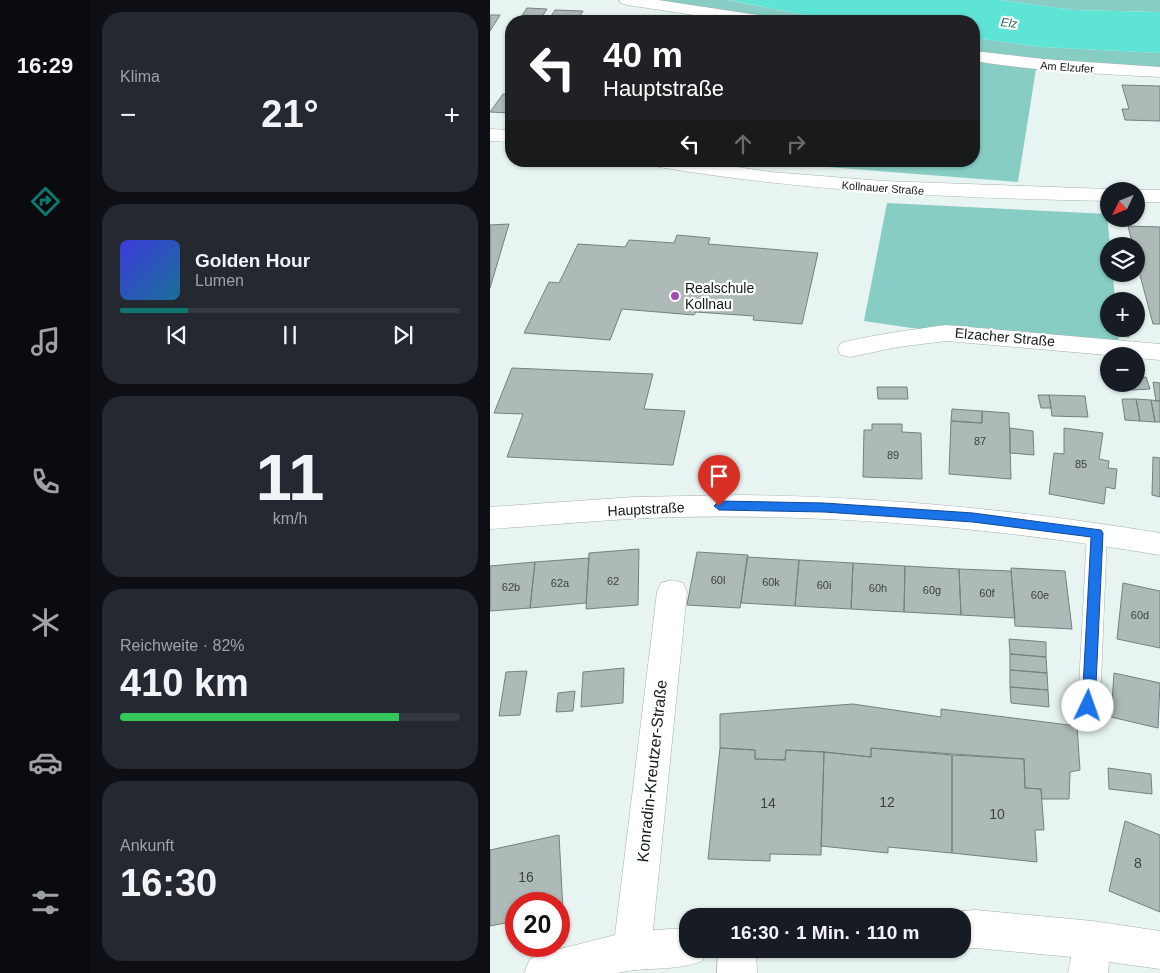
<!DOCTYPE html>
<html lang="de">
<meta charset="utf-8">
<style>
:root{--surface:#171b24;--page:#242831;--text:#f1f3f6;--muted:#9ea1a6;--line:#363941;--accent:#0f766e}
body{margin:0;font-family:Arial,sans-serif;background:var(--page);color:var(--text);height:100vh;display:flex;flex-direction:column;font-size:19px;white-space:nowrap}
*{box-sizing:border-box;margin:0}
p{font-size:16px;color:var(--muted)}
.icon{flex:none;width:28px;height:28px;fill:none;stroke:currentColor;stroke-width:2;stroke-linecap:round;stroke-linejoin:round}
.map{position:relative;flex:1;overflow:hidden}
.drawer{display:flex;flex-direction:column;gap:12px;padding:12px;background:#0d0f14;width:400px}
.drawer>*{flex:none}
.top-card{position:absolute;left:15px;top:15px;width:475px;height:152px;border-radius:20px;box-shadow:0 1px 4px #0004;background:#202124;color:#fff;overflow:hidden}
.needle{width:32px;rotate:227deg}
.buttons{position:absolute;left:610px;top:182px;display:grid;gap:10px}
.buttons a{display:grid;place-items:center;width:45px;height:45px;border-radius:50%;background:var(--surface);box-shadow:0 1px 4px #0004;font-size:25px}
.speed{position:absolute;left:15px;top:892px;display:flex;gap:10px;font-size:25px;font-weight:700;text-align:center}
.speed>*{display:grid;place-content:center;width:65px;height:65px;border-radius:50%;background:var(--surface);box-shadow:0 1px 4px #0004;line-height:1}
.speed .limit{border:8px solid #d22;background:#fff;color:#111}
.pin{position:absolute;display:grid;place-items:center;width:42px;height:42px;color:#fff;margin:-51px -21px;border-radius:50% 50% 50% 0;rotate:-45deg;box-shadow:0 0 5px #0007}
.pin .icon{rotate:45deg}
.me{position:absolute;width:55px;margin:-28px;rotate:3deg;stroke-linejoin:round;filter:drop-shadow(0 0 4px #0008)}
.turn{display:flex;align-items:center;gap:18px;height:105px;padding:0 15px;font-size:22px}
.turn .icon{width:65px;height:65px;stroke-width:2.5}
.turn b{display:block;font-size:35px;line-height:42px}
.lanes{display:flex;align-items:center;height:48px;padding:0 15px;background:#0003;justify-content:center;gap:25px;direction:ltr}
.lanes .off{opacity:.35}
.big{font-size:38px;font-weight:700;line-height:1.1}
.drawer .card{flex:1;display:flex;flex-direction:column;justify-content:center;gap:8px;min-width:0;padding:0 18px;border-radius:20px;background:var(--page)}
.drawer .dial{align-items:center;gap:0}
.dial b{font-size:65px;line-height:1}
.song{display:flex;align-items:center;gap:15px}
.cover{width:60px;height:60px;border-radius:8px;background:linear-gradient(135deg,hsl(240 70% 55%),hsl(200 70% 35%))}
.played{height:5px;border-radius:2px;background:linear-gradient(90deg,var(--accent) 20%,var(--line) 20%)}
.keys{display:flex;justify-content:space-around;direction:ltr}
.heat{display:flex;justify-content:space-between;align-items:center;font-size:28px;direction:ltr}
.charge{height:8px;border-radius:4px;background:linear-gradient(90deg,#34c759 82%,var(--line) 0)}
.trip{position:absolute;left:189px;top:908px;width:292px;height:50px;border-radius:20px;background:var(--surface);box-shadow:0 1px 4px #0004;font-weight:700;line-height:50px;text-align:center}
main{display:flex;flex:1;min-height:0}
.dock{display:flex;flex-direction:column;width:90px;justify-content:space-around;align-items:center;background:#090b0e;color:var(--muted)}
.dock .icon{width:35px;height:35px}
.dock .current{color:var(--accent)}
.dock b{font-size:22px;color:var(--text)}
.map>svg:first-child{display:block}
.green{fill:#87cdc4}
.water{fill:#5ee4d5}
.building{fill:#adbab8;stroke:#74817f}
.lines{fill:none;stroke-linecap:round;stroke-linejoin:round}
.service-casing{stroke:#a4b0ae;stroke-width:1}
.minor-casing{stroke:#a4b0ae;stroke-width:1}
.tertiary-casing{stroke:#a4b0ae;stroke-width:1}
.service{fill:#fff;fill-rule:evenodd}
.minor{fill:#fff;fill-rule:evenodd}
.tertiary{fill:#fff;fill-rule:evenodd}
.route{fill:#1a73e8;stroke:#114b97}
.poi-dot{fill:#a24ab7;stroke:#fcfffe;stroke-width:2}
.labels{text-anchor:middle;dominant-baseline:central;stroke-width:4.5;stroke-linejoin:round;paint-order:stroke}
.far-street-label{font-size:11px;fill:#161a1a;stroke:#fcfffe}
.number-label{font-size:11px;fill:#3c4242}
.far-water-label{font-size:12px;font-style:italic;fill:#2b635c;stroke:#fcfffe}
.poi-label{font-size:14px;fill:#161a1a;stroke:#fcfffe;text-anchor:start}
.street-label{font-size:14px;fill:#161a1a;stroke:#fcfffe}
.near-number-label{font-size:14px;fill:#3c4242}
.near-street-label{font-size:16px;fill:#161a1a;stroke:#fcfffe}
</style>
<main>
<nav class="dock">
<b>16:29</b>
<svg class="icon current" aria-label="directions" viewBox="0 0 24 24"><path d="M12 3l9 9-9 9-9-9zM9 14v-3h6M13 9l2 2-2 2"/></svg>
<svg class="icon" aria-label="music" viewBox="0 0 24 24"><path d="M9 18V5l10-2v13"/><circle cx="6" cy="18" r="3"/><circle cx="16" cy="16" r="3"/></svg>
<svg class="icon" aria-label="phone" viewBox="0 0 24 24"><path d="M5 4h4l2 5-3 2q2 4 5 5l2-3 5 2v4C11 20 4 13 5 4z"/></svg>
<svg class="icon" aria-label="climate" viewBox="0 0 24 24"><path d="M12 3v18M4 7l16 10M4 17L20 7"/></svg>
<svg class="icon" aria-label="car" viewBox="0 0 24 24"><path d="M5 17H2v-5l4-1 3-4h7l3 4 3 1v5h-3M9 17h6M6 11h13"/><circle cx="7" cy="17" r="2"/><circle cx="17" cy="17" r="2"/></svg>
<svg class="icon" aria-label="filters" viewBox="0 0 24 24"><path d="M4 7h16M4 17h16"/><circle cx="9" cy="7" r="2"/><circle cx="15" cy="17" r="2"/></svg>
</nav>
<section class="drawer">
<div class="card"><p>Klima</p>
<div class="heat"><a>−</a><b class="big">21°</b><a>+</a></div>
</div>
<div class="card">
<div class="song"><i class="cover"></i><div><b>Golden Hour</b><p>Lumen</p></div></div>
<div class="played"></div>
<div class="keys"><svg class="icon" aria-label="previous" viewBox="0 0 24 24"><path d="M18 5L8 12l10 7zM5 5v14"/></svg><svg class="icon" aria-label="pause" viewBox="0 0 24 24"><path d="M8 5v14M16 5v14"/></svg><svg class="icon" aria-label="next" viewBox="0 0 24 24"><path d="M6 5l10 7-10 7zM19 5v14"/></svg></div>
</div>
<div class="card dial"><b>11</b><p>km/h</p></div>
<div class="card"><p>Reichweite · 82%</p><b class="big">410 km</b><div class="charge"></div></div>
<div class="card"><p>Ankunft</p><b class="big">16:30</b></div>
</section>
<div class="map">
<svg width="670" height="973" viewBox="0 0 670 973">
<rect width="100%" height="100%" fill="#e7f4f2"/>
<!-- green -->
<path class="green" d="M144 0H238L347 21H274Z
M510 0H670V12L584 10Z
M484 38 552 47 670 53V72L526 63 484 56Z
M484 61 546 69 528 182 325 166 327 161H484Z
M397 203 617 214 620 246H619V274H623L625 301H619V329H628L629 348 456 333 374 321Z"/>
<!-- water -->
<path class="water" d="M239 0H510L584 10 670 12V53L552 47 484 38V21H347Z"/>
<!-- building -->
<path class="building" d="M37 8 57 9 51 18 31 17Z
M65 10 93 11 88 19 60 18Z
M0 15H10L0 31Z
M632 85 670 86V121L635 120 632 109H639Z
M13 94H21V113L0 112Z
M19 224 0 288V225Z
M638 226 670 227V324H663L646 260V246H643Z
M187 235 220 238 218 244 328 253 312 324 263 320 264 316 206 312 204 315 132 309 120 340 34 333 59 282 69 283 88 244 135 247 139 240 184 243Z
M628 329H638L639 337 629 336Z
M22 368 163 374 154 409 195 411 183 465 17 457 33 414 4 413Z
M656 377 660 389 642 390 640 384H646V378Z
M663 382 670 383V401H666Z
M387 387H417L418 399H388Z
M548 395H559L561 408H551Z
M559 395 595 396 598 417 562 416Z
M632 399H646L650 421 635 420Z
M646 399 661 400 665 422 650 421Z
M661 400 670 401V422H665Z
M462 409 492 411V423L461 421Z
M492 411 519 413 521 479 459 474 461 421 492 423Z
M382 424H412V432L431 433 432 479 373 477 374 430H382Z
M520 428 543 431 544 455 520 453Z
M574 428 613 433 609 459 619 461 618 468 627 469 625 489 616 487 614 504 559 494 564 453 574 454Z
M663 457 670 458V497L662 495Z
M149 549 148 605 96 609 99 553Z
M207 552 258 555 250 608 197 605Z
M257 557 309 560 305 606 251 603Z
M99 558 96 603 40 608 45 562Z
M309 560 363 563 361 609 305 606Z
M45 562 40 608 0 611V566Z
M363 563 415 566 414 612 361 609Z
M415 566 469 569 471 615 414 612Z
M521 568 575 571 582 629 525 626Z
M469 569 521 571 525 618 471 615Z
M633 583 670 591V648L627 639Z
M519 639 556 642V657L520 654Z
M520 654 556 657 557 673 520 670Z
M134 668 133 703 91 707 93 672Z
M520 670 557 673 558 690 520 687Z
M37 671 30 715 9 716 16 672Z
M624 673 670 683 668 728 621 717Z
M520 687 558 690 559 707 521 703Z
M85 691 83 711 66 712 68 693Z
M363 704 451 717V709L587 726 590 770 580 772 579 799H552L551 789 535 788 534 759 381 748V757L334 752 296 750 295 760 265 759V750L230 748V714Z
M230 748 265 750V759L295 760 296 750 334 752 331 855 280 854V861L218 859Z
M381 748 462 755V853L398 847V853L331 846 334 752 381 757Z
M462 755 534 759 535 788 551 789 554 830H545L547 862 462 853Z
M618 768 661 774 662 794 619 789Z
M635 821 670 835V912L619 891Z
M69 835 73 910 69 911V904H26V921L0 926V850Z"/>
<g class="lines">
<!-- service casing -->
<g class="service-casing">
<path id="service" d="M607 525 614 528 617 533 610 706 607 713 599 716 591 713 588 706 597 533 600 528Z"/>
</g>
<!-- minor casing -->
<g class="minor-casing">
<path id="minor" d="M129 0H168L274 16 280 18 282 21H244L137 5 131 3Z
M484 51 553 59 670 67V77C608 74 545 71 484 61Z
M0 129 21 130V142L0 141Z
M159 161H206L281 172 393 181 619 189 627 191H619V201C468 198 318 192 169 167L162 165Z
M646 190H670V202H646V191H640Z
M456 325 670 344V360L646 358V356H628L456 341 408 347 360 357 351 355 348 349 351 343C386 334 421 330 456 325Z
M182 580 193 583 197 592 163 930 198 928V949H217L212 961C185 972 156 966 128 973H34L40 959 54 953 125 935 167 592 171 583Z
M486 910 603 921 670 931V969L619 962 618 973H578L581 957 486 948 472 949V916H459L472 911Z
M228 949H266L267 973H227Z"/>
</g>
<!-- tertiary casing -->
<g class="tertiary-casing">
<path id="tertiary" d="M252 495C393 497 531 510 670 533V555C512 529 353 514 192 517 128 518 64 525 0 529V507L144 497Z"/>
</g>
<!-- service -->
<use href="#service" class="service"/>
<!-- minor -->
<use href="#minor" class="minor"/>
<!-- tertiary -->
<use href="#tertiary" class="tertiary"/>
</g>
<!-- route -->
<path class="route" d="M229 501 334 503 483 513 611 530 613 533 605 706 603 710 598 712 594 710 592 706 601 537 483 522 334 512 229 510 224 506Z"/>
<!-- markers -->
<circle class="poi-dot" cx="185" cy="296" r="5"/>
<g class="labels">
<!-- far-street labels -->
<g class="far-street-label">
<text transform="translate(577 67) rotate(4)">Am Elzufer</text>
<text transform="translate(393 188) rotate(4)">Kollnauer Straße</text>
</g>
<!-- number labels -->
<g class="number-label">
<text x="490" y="441">87</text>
<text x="403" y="455">89</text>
<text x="591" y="464">85</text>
<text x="228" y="580">60l</text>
<text x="123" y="581">62</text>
<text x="281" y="582">60k</text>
<text x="70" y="583">62a</text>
<text x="334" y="585">60i</text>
<text x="21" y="587">62b</text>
<text x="388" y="588">60h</text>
<text x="442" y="590">60g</text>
<text x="497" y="593">60f</text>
<text x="550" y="595">60e</text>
<text x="650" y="615">60d</text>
</g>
<!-- far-water labels -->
<g class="far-water-label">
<text transform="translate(519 23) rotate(7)">Elz</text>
</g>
<!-- poi labels -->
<g class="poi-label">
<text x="195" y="288">Realschule<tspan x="195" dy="16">Kollnau</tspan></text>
</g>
<!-- street labels -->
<g class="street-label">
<text transform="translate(515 337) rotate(5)">Elzacher Straße</text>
<text transform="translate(156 509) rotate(-3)">Hauptstraße</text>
</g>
<!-- near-number labels -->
<g class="near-number-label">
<text x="397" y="802">12</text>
<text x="278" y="803">14</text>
<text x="507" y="814">10</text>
<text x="648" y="863">8</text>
<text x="36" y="877">16</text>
</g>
<!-- near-street labels -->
<g class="near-street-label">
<text transform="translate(162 771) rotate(-84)">Konradin-Kreutzer-Straße</text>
</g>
</g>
</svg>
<div class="buttons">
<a><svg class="needle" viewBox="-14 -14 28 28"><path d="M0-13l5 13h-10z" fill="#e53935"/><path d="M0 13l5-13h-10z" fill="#9ea1a6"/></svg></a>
<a><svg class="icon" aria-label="layers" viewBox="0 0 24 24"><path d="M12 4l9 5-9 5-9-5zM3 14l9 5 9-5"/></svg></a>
<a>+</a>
<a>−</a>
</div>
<div class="speed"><div class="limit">20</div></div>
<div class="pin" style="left:229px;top:506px;background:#d93025"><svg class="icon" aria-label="arrive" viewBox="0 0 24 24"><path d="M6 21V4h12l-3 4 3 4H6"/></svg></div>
<svg class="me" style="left:598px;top:706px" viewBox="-20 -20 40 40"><circle r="19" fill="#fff"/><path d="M0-13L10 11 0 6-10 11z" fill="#1a73e8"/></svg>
<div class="trip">16:30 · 1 Min. · 110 m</div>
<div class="top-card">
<div class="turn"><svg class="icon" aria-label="left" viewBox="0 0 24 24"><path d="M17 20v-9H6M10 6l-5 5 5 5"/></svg><div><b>40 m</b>Hauptstraße</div></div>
<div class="lanes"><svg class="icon" aria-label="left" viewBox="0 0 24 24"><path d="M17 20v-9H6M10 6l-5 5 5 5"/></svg><svg class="icon off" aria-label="ahead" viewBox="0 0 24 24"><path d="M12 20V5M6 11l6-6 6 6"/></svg><svg class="icon off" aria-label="right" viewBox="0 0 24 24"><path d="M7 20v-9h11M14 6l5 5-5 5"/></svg></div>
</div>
</div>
</main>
